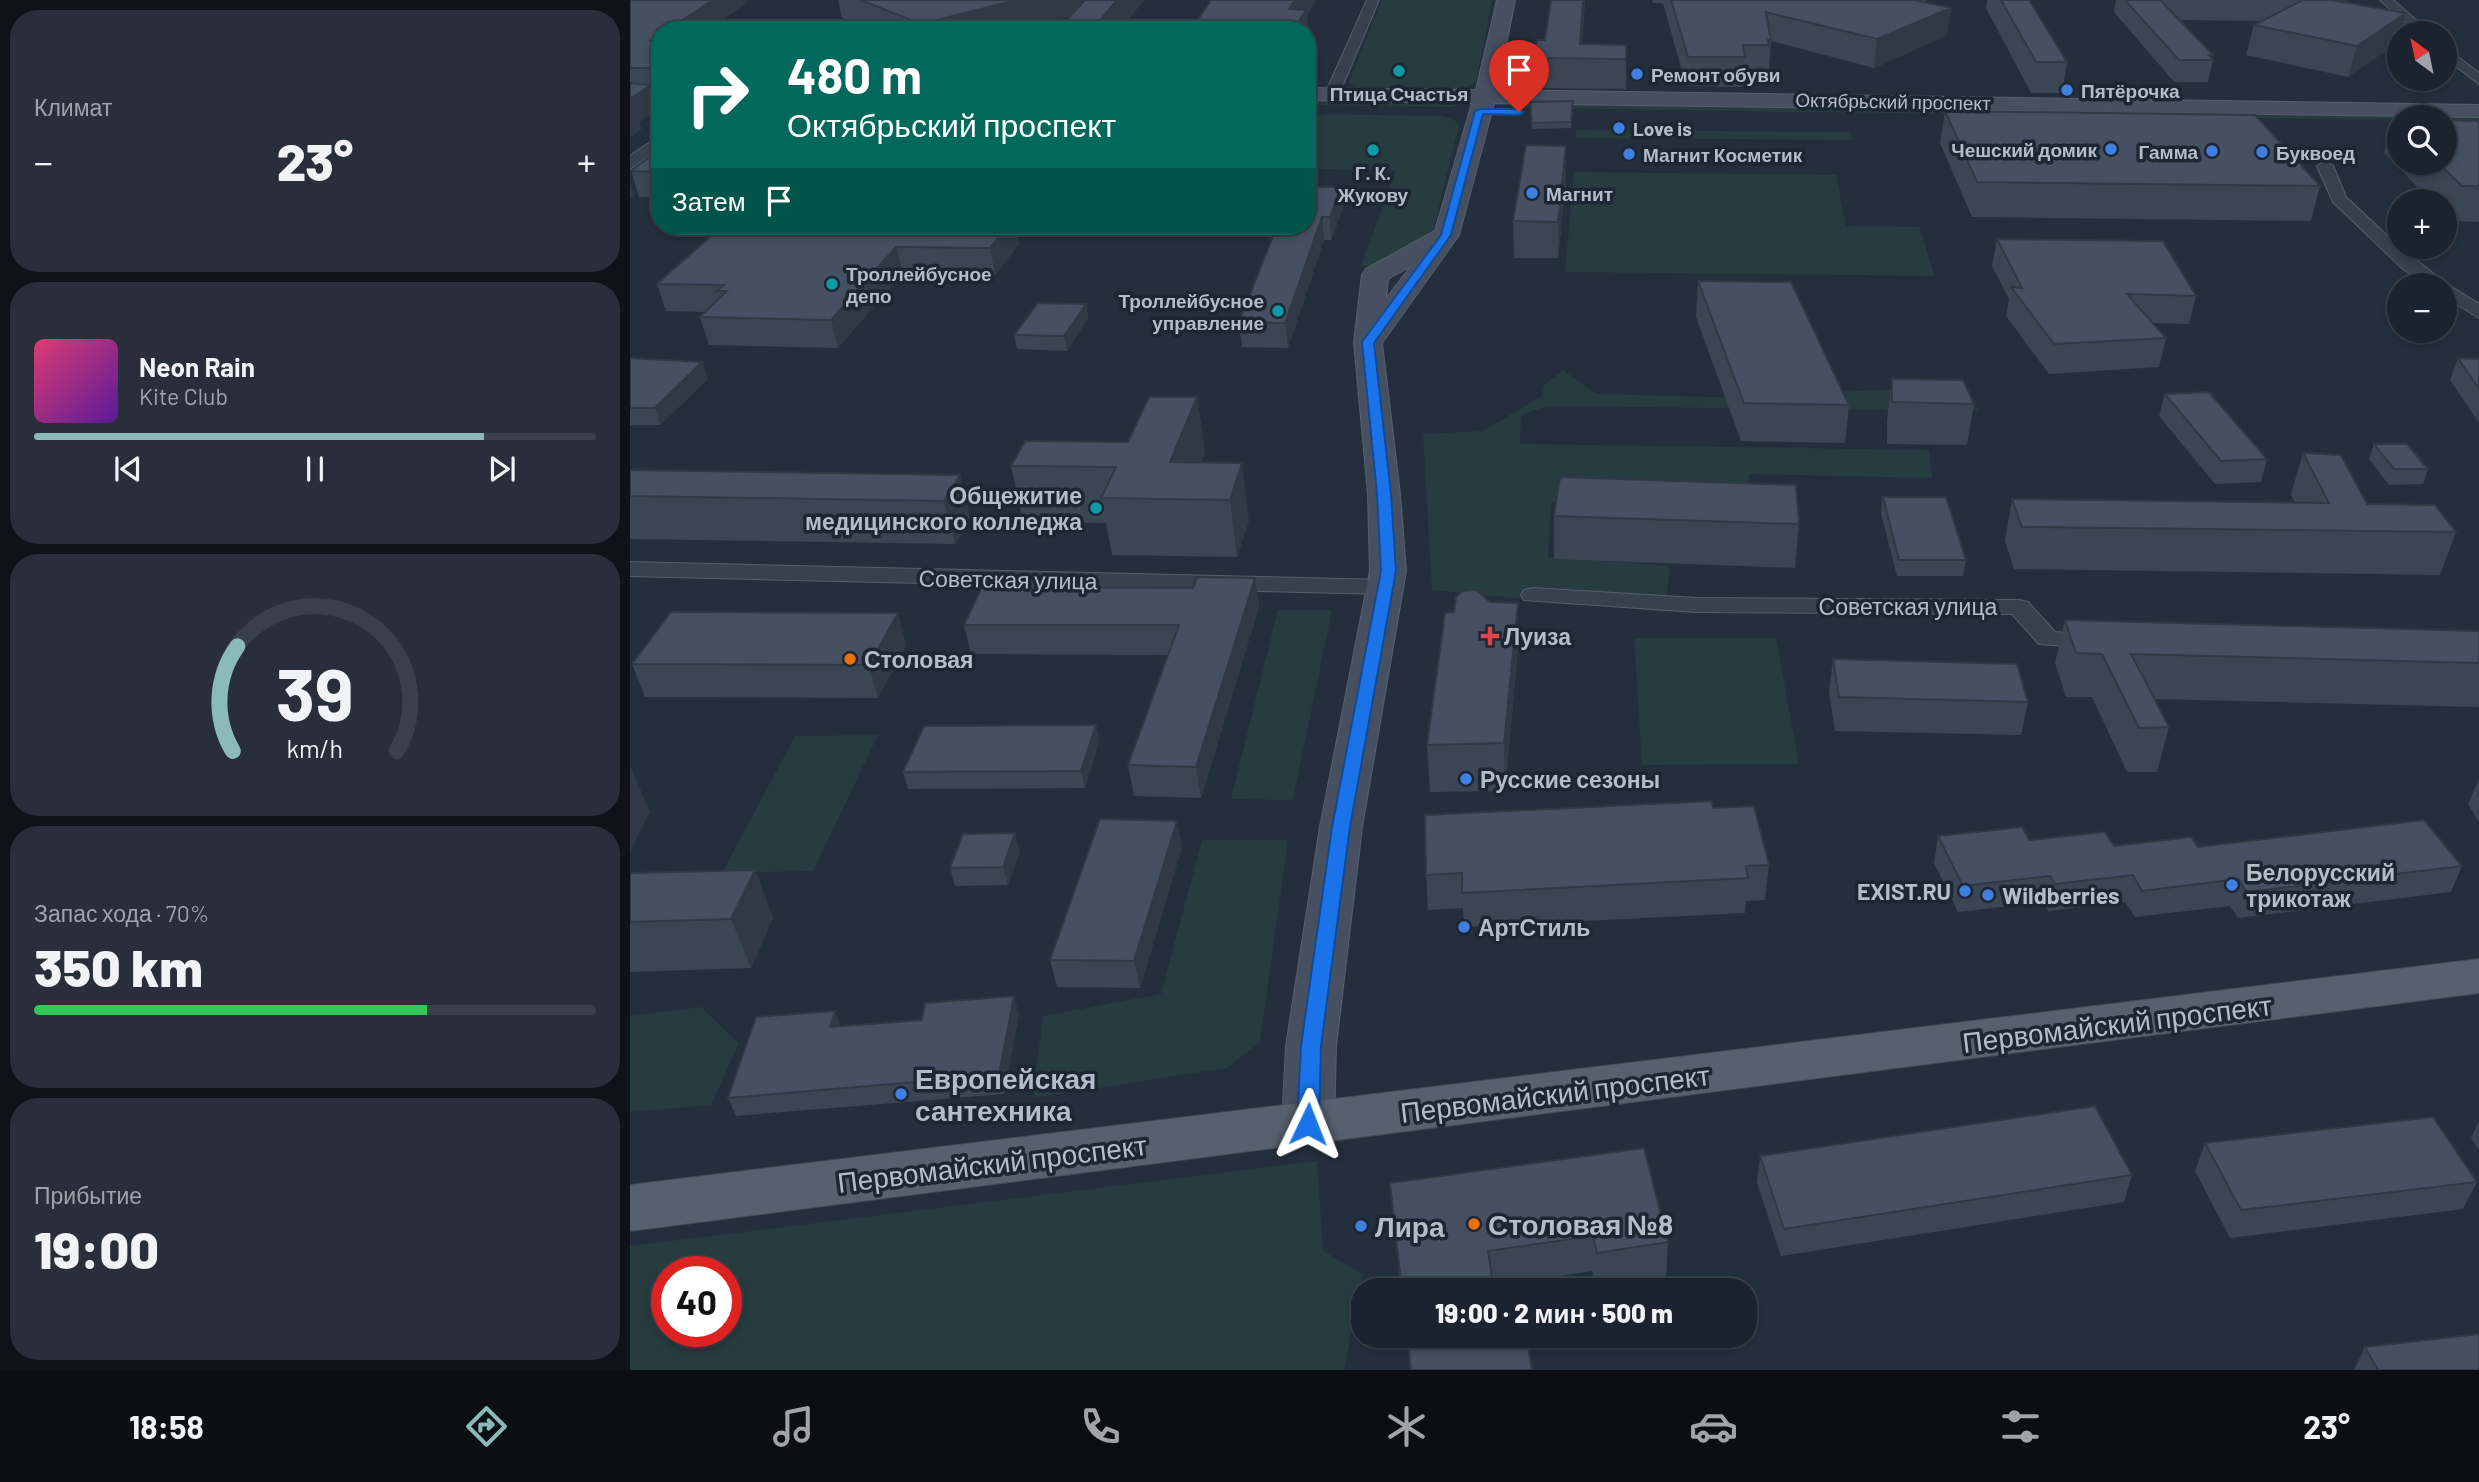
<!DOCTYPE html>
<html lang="ru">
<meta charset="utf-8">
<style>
:root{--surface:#1b232e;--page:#282f3a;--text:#f1f3f6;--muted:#a0a4aa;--line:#39404a;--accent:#8bbbb9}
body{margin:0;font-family:Barlow,sans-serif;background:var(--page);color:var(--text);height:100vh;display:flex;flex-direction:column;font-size:26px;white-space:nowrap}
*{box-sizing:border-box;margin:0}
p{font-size:23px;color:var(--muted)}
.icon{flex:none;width:38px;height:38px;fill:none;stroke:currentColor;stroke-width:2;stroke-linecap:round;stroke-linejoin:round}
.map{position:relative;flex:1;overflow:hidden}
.drawer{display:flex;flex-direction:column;gap:10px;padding:10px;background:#0f1319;width:630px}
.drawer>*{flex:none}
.hud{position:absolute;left:21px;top:21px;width:665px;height:214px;border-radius:28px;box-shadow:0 4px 10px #0003,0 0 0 2px var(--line);background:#00695c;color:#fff;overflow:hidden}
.needle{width:46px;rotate:327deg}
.tools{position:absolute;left:1757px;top:21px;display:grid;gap:14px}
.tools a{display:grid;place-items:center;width:70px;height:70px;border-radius:50%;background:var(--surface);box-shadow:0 4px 10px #0003,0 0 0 2px var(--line);font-size:35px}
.speed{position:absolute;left:21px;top:1256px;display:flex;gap:14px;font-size:35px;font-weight:700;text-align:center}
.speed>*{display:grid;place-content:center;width:91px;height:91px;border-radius:50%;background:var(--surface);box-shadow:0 4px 10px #0003,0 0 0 2px var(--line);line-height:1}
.speed .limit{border:10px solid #d22;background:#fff;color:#111}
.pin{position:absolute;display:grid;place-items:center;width:60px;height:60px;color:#fff;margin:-72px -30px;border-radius:50% 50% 50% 0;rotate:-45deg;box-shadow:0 0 7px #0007}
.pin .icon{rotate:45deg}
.me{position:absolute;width:77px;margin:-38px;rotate:2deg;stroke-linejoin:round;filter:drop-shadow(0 0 5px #0008)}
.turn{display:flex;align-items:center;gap:24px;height:147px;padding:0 21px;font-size:32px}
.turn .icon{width:91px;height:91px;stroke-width:2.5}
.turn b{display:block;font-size:49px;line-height:60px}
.then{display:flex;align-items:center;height:66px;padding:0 21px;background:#0003;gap:14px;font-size:26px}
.big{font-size:52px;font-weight:800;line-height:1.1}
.drawer .card{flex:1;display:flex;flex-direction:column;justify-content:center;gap:10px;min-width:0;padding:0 24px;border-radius:28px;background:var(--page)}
.drawer .dial{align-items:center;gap:0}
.dial svg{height:182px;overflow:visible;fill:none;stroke:var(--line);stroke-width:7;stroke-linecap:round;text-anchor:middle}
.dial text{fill:var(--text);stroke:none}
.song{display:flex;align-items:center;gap:21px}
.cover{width:84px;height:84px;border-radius:10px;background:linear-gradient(135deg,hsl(340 70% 55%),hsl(270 70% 35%))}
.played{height:7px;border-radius:4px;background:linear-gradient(90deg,var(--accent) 80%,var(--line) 80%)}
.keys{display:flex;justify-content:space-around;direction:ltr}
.heat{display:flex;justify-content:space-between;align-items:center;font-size:38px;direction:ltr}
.charge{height:10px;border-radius:5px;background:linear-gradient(90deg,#34c759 70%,var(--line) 0)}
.trip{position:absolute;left:721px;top:1278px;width:406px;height:70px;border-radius:28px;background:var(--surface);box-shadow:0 4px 10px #0003,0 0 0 2px var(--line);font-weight:800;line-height:70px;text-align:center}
.menu{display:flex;height:112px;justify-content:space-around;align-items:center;background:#0b0e12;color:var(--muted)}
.menu .icon{width:49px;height:49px}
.menu .selected{color:var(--accent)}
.menu b{font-size:32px;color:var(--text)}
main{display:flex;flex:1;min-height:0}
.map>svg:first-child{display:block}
.green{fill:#263c3f;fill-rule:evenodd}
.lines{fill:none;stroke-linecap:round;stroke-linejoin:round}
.street-casing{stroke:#565f6c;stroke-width:2}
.secondary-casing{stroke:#565f6c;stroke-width:2}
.primary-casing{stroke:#414a57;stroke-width:2}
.street{fill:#38414e;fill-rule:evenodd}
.secondary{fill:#465061;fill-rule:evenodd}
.primary{fill:#56606e;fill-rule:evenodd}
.wall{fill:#3b4654}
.shaded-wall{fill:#303945}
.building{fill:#455162;stroke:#303945;stroke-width:2}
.route{fill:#1a73e8;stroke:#114b97;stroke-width:2}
.culture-dot{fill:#0f9aa8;stroke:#1d2633;stroke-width:2.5}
.shop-dot{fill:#3f7fe0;stroke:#1d2633;stroke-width:2.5}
.health-dot{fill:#e0444e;stroke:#1d2633;stroke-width:2.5}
.food-dot{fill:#e8710a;stroke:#1d2633;stroke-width:2.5}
.labels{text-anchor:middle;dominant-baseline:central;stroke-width:7;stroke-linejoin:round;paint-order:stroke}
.far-poi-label{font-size:19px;font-weight:bold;fill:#b4bcc9;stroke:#1d2633;text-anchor:start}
.far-street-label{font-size:19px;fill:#b4bcc9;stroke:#1d2633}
.poi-label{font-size:23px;font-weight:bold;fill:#b4bcc9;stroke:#1d2633;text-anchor:start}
.street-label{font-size:23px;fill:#b4bcc9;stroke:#1d2633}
.near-street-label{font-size:28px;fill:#b4bcc9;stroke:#1d2633}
.near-poi-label{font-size:28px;font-weight:bold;fill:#b4bcc9;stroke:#1d2633;text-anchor:start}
</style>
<main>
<section class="drawer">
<div class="card"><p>Климат</p>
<div class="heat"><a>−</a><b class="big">23°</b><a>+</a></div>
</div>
<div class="card">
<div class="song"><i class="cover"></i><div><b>Neon Rain</b><p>Kite Club</p></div></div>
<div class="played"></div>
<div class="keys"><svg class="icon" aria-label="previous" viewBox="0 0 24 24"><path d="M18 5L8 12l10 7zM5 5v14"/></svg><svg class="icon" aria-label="pause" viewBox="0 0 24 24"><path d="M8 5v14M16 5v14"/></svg><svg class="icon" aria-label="next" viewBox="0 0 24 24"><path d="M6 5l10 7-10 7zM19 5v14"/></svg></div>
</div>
<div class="card dial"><svg viewBox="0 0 100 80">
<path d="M14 69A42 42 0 1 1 86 69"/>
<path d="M14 69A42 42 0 0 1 16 23" stroke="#8bbbb9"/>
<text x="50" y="56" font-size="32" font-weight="700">39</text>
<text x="50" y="72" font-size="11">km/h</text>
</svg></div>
<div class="card"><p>Запас хода · 70%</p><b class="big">350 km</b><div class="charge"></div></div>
<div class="card"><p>Прибытие</p><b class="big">19:00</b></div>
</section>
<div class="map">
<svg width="1849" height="1370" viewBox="0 0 1849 1370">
<rect width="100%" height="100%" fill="#242f3e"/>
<!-- green -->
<path class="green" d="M752 0H862L846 82 837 87 823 89 725 87 719 82Z
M677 97 831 102V104L822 107 677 105Z
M879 101 1849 111V121H1815V117H1769V120L881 108 877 104Z
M677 114 813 116 824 120 829 125 803 232 748 267 731 266 766 170 677 169Z
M946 130 1220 132 1223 140 945 138Z
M944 172 1206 175 1216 226 1289 227 1305 276 935 272Z
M933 370 966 394 1083 397 1322 387 1350 411 917 406 891 415 890 444 1299 450 1302 478 1119 474 1117 505 921 502 918 557 1040 566 1035 612 802 590 793 434 853 431 912 396 914 385Z
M648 610H702L663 800 601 799Z
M1004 638H1146L1169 764 1012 765Z
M248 735 183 871 92 873 165 736Z
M572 840H658L630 1042 597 1068 403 1098 413 1016 531 994Z
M71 1007 109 1043 81 1105 0 1112V1016Z
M687 1161 693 1251 733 1274 714 1370H0V1246ZM37 1272H96V1332H37Z"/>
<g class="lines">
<!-- street casing -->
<g class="street-casing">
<path id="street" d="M737 0H749L709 94 707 97H697L695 94Z
M1750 0H1763L1801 33H1787Z
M1815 47 1849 73V84L1815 58Z
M30 135V148L0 169V156Z
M1695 161 1703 166 1716 197 1769 247 1817 284 1849 304V318L1815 297V285H1797L1772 268 1703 202 1687 166Z
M0 562 757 580 766 582 769 587 766 592 757 594 0 576Z
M903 588 1066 598 1389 600 1398 602 1425 632 1474 635 1478 640 1474 645 1465 648 1409 644 1382 614 1066 612 894 600 891 595 894 590Z"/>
</g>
<!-- secondary casing -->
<g class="secondary-casing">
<path id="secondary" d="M867 0H885L867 90 1849 105V117L864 103 829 235 752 343 770 494 776 571 732 827 706 1046 704 1124 696 1139 678 1145 660 1139 652 1124 656 1046 690 827 740 571 738 494 724 342 732 275 736 269 805 231 842 103 677 100V88L846 90ZM781 266 756 299 758 279Z
M0 93 30 94V106L0 105Z"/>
</g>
<!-- primary casing -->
<g class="primary-casing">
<path id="primary" d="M1849 959V993L0 1231V1185Z"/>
</g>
<!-- street -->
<use href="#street" class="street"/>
<!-- secondary -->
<use href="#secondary" class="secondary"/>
<!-- primary -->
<use href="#primary" class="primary"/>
</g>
<!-- wall -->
<path class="wall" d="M0 0H117L118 2 77 30H30V96L28 91H23L28 109 9 122 11 129 0 137Z
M208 0H514L490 30H428L440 16 389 30H240L212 18Z
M918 0H955L952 44 996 59V89L904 88 903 58 915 40 921 1Z
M1022 0H1297L1293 2 1317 35 1244 68 1141 41 1139 69H1137V74L1114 73 1113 87 1056 86 1033 3H1023Z
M1357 0H1399L1437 62 1432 93H1401L1356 8Z
M1486 0H1719L1717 3 1776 13 1767 43 1718 77 1616 55 1624 25 1631 21 1550 20 1583 55 1582 58 1583 60 1578 82H1544L1484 12Z
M900 102 943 107 941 128 902 129Z
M1315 111 1690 186 1681 221 1342 217 1310 143Z
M1763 120H1769V163H1815L1849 121V222L1820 221 1815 216V201H1801L1754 153Z
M936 146V180L928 258H884L883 221Z
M30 149V197H9L1 171Z
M677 187 713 209 701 240H694L658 348 612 347 609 322 643 237 582 226H677Z
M92 226H391L387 233 389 244 365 275 273 273 208 348 79 345 70 317 75 312 36 311 27 284Z
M1367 239 1566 296 1559 324 1523 323 1536 338 1529 367 1419 374 1376 316 1379 299 1362 266Z
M1068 281 1219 405 1215 443 1111 441 1066 317Z
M456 304 458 318 437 351 387 349 384 335Z
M0 358 72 362 78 379 30 425H0Z
M1828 358 1849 359V423L1820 380Z
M1262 379 1344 404 1337 445 1257 444V420Z
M1535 394 1637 459 1631 482 1585 484 1529 416Z
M567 397 575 452 571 463 619 520 607 557 482 555 476 523 393 522 381 466 498 442Z
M1744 444 1798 469 1793 484 1759 485 1739 459Z
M1673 453 1737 504 1826 532 1810 575 1384 569 1375 541 1382 499 1665 503 1661 494Z
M0 470 330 475 340 518 325 544 0 539Z
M1253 497 1336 560 1333 576H1267L1251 513Z
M924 516 1169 524 1165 568 924 559Z
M625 578 629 607 571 798 504 796 498 765 538 655 341 654 334 625Z
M860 602 888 603V648L875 791 800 792 797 745 824 612Z
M1435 620 1849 631V707L1524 699 1539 727 1527 772H1497L1462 697H1436L1425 663Z
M276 645 248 698 15 697 2 664Z
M1203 659 1398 702 1391 735 1205 731 1199 692Z
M466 725 469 742 455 788 278 789 273 772Z
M1849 779V822L1838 804Z
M1083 808 1139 865 1135 900 1116 901 1115 913 834 927 833 908 798 910 796 875Z
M1308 836 1399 840 1484 846 1568 847 1832 866 1821 892 1608 918 1600 906 1505 917 1495 902 1418 911 1414 902 1328 912 1304 863Z
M552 847 510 988 427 987 420 960Z
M390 851 378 885 325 886 320 868Z
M125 870 143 918 121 968 0 972V873Z
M389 1014 374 1094 106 1116 98 1098 211 1026 292 1020Z
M1849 1121V1150L1841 1138Z
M1575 1143 1847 1182 1833 1209 1600 1238 1565 1171Z
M1130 1156 1502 1175 1494 1202 1151 1256 1127 1183Z
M760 1183 1038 1242 1036 1278 966 1288 962 1271 864 1286V1290H771Z
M1735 1347 1849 1370H1724Z"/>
<!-- shaded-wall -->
<path class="shaded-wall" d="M83 0H117L118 2 77 30H37Z
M387 0H477L478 6 389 30H293L291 24Z
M487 0H514L490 30H462Z
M665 0H686L677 16 679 41 677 43V30H661L659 9Z
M953 0H955L951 59 950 44Z
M1698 0H1719L1718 3Z
M1321 8 1317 35 1244 68 1247 39Z
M1776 13 1767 43 1718 77 1727 46Z
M30 34V61L21 40Z
M30 78V96L25 82Z
M21 85 28 109 9 122 11 129 0 137V99Z
M936 146V180L928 258V222Z
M0 182 5 195 0 199Z
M711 187 713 209 701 240 700 217Z
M692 217 694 240 658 348 655 323Z
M376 226H391L387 233 389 244 365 275 360 248Z
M266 247 273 273 208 348 201 320Z
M456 304 458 318 437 351 434 336Z
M72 362 78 379 30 425 25 408Z
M567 397 575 452 556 499 540 462Z
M612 463 619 520 607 557 600 500Z
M330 475 340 518 325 544 314 501Z
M625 578 629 607 571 798 566 767Z
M888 603V648L875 791 874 743Z
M268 613 276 645 248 698 239 665Z
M466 725 469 742 455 788 451 771Z
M0 765 20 812 0 852Z
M547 821 552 847 510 988 504 961Z
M385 833 390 851 378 885 373 867Z
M125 870 143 918 121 968 101 919Z
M384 996 389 1014 374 1094 369 1075Z
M205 1011 212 1029 200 1027Z"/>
<!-- building -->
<path class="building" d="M0 0H83L37 30H30V34L21 40H30V78L25 82 23 68H0Z
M231 0H387L291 24Z
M455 0H487L462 30H428Z
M581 0H665L659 9 676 10 663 30H561Z
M921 0H953L950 44 996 45V59L903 58 907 40H915Z
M1041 0H1284L1321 8 1247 39 1136 12 1141 40H1138L1139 45H1113L1115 57H1058Z
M1371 0H1399L1437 62H1406Z
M1495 0H1530L1583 55H1579L1583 60H1549Z
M1673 0H1701L1776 13 1727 46 1624 25Z
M0 83 21 85 0 99Z
M943 101 941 122 902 123 900 102Z
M1315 111 1625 115 1690 186 1347 182Z
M1763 120H1769V125Z
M1815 120 1849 121V186H1832L1808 163H1815Z
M896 145 936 146 928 222 883 221Z
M30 149V172L1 171Z
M677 187H711L700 217H692L655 323 609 322 647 226H677Z
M92 226H378L360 248 266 247 201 320 70 317 97 291H87L94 285 27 284Z
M1367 239 1533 241 1566 296 1497 294 1536 338 1424 344 1381 287 1392 288Z
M1068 281 1161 282 1219 405 1114 403Z
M408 303 456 304 434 336 384 335Z
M0 358 72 362 25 408H0Z
M1828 358 1849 359V389Z
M1262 379 1333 380 1344 404 1262 402Z
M1579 392 1637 459 1591 461 1535 394Z
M519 397H567L540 462 612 463 600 500 471 498 486 467 381 466 395 441 498 442Z
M1744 444H1777L1798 469H1764Z
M1673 453 1711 455 1737 504 1805 505 1826 532 1392 527 1382 499 1699 503Z
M0 470 330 475 314 501 0 496Z
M930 477 1166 485 1169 524 924 516Z
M1253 497H1316L1336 560H1269Z
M567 577 625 578 566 767 498 765 549 625H334L352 587 563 588Z
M846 590 860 602 888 603 874 743 797 745 815 613 824 612 826 597 832 591Z
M41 612 268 613 239 665 2 664Z
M1435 620 1849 631V663L1501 654 1539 727 1509 728 1472 654 1446 653Z
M1203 659 1387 664 1398 702 1209 697Z
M466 725 451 771 273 772 294 726Z
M1082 801 1083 808 1124 806 1139 865 1116 866 1118 878 832 893V873L796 875 795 815Z
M470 819 547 821 504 961 420 960Z
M1794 820 1832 866 1617 892 1608 879 1512 891 1503 875 1425 884 1420 876 1333 886 1308 836 1392 827 1399 840 1475 832 1484 846 1561 837 1568 847Z
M385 833 373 867 320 868 333 834Z
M125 870 101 919 0 922V873Z
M384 996 369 1075 98 1098 126 1017 205 1011 200 1027 292 1020 295 1003Z
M1465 1106 1502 1175 1154 1229 1130 1156Z
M1803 1117 1847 1182 1611 1210 1575 1143Z
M1014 1148 1038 1242 967 1253 963 1236 858 1251 864 1290H772L760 1183Z
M1849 1334V1370H1748L1735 1347Z
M777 1335H871L872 1338 896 1335 902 1370H781Z"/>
<!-- route -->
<path class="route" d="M850 109H889L894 112 889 115 853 114 821 235 744 343 761 494 766 571 720 827 691 1046 689 1124 685 1130 678 1133 670 1130 667 1124 671 1046 702 827 751 571 747 494 732 342 811 235 845 111Z"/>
<!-- markers -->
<g class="culture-dot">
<circle cx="769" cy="71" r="7"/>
<circle cx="743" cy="150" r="7"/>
<circle cx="202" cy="284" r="7"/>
<circle cx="648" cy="311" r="7"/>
<circle cx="466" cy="508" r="7"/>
</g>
<g class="shop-dot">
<circle cx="1007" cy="74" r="7"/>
<circle cx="1437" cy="90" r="7"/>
<circle cx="989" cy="128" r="7"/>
<circle cx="1481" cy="149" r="7"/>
<circle cx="1582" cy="151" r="7"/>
<circle cx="1632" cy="152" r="7"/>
<circle cx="999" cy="154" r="7"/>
<circle cx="902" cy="193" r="7"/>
<circle cx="836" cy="779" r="7"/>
<circle cx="1602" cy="885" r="7"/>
<circle cx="1335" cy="891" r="7"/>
<circle cx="1358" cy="895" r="7"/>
<circle cx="834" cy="927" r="7"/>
<circle cx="271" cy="1094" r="7"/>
<circle cx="731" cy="1226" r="7"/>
</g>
<path class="health-dot" d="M856.5 625.5h7v7h7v7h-7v7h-7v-7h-7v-7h7z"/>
<g class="food-dot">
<circle cx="220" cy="659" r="7"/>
<circle cx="844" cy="1224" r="7"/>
</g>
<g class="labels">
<!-- far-poi labels -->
<g class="far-poi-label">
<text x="1021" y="74">Ремонт обуви</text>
<text x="1451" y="90">Пятёрочка</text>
<text x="769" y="93" text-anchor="middle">Птица Счастья</text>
<text x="1003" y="128">Love is</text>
<text x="1467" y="149" text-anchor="end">Чешский домик</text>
<text x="1568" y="151" text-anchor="end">Гамма</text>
<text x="1646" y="152">Буквоед</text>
<text x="1013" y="154">Магнит Косметик</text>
<text x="743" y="172" text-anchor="middle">Г. К.<tspan x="743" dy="22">Жукову</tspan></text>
<text x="916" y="193">Магнит</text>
<text x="216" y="273">Троллейбусное<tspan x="216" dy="22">депо</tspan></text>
<text x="634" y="300" text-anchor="end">Троллейбусное<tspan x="634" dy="22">управление</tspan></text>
</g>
<!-- far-street labels -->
<g class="far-street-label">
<text transform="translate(1263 101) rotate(1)">Октябрьский проспект</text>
</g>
<!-- poi labels -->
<g class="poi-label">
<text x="452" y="495" text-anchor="end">Общежитие<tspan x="452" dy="26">медицинского колледжа</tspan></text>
<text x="874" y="636">Луиза</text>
<text x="234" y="659">Столовая</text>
<text x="850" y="779">Русские сезоны</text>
<text x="1616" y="872">Белорусский<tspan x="1616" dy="26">трикотаж</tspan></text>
<text x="1321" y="891" text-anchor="end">EXIST.RU</text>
<text x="1372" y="895">Wildberries</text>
<text x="848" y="927">АртСтиль</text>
</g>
<!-- street labels -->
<g class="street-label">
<text transform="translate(378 579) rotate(1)">Советская улица</text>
<text x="1278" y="606">Советская улица</text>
</g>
<!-- near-street labels -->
<g class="near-street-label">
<text transform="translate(1487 1023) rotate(-7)">Первомайский проспект</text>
<text transform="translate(925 1093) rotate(-7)">Первомайский проспект</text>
<text transform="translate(362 1163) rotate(-7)">Первомайский проспект</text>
</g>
<!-- near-poi labels -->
<g class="near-poi-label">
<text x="285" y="1078">Европейская<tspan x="285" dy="32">сантехника</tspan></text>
<text x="858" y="1224">Столовая №8</text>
<text x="745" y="1226">Лира</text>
</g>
</g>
</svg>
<div class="tools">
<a><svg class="needle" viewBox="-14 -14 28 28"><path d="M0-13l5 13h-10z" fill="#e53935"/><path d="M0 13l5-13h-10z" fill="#a0a4aa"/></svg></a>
<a><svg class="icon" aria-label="search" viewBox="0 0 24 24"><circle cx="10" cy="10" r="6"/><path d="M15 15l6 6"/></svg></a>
<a>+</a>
<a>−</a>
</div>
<div class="speed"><div class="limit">40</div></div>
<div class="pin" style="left:889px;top:112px;background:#d93025"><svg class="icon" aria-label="arrive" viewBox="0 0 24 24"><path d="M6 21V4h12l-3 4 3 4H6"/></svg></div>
<svg class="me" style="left:678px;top:1124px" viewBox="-20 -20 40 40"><path d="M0-17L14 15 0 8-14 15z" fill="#1a73e8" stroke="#fff" stroke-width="4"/></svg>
<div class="trip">19:00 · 2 мин · 500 m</div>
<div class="hud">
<div class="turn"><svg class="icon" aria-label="right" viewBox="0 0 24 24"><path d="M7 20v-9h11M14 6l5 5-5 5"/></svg><div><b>480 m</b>Октябрьский проспект</div></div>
<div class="then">Затем<svg class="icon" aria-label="arrive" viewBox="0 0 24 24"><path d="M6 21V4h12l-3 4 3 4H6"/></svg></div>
</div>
</div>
</main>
<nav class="menu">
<b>18:58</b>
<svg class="icon selected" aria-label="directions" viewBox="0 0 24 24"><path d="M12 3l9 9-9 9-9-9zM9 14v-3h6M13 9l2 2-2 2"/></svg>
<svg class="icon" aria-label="music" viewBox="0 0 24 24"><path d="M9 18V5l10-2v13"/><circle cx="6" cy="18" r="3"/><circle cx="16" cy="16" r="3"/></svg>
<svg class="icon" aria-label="phone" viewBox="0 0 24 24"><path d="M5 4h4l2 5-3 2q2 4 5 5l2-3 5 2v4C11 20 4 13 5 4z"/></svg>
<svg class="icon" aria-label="climate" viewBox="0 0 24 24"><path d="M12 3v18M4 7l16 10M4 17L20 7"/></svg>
<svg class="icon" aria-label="car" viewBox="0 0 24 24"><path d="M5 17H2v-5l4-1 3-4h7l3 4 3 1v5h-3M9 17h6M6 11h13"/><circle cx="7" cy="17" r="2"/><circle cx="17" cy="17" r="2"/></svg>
<svg class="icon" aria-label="filters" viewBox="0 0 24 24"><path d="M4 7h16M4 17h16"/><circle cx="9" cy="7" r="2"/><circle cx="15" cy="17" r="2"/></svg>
<b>23°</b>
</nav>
